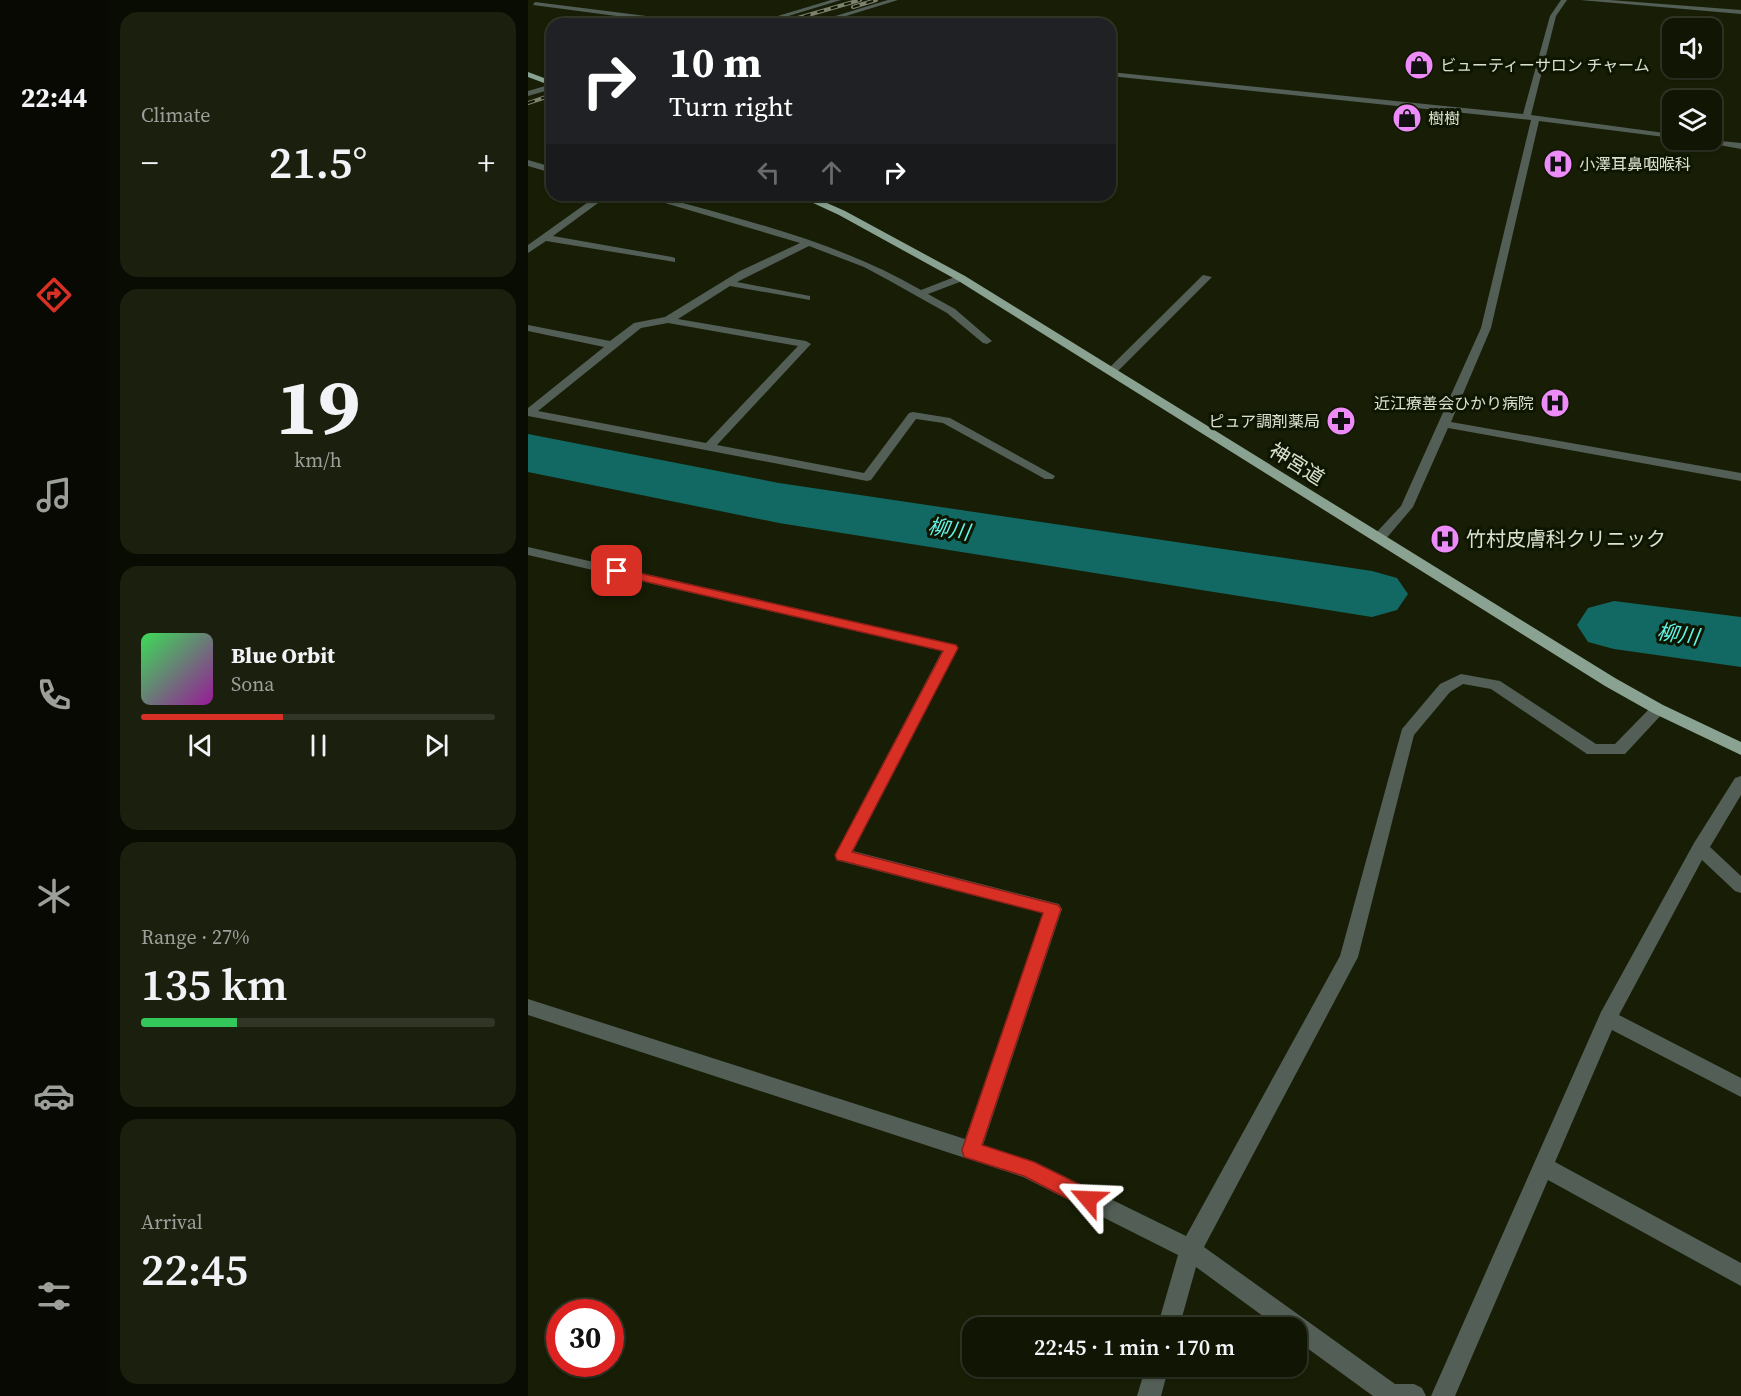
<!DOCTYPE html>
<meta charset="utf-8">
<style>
:root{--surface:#111604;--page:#1a1f0e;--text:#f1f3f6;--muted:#9c9f9a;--line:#303526;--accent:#d93025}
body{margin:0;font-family:"Source Serif 4","Noto Sans JP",serif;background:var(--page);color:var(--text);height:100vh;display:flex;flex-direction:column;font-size:22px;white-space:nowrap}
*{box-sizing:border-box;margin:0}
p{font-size:20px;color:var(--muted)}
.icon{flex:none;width:33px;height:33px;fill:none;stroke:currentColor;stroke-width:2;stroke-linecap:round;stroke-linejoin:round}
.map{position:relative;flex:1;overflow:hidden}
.sheet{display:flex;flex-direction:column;gap:12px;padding:12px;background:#090c02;width:420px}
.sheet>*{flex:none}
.guide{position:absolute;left:18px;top:18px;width:570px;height:183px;border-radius:18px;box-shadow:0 2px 4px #0004,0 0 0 2px var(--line);background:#202124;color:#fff;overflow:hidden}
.fabs{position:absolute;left:1134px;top:18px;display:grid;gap:12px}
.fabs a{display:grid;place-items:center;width:60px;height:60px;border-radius:12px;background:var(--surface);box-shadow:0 2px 4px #0004,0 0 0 2px var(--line);font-size:30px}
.speed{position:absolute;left:18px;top:1299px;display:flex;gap:12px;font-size:30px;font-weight:700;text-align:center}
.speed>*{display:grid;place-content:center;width:78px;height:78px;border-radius:50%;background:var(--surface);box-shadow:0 2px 4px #0004,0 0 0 2px var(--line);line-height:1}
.speed .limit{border:9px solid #d22;background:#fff;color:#111}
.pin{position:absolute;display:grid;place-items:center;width:51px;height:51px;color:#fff;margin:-26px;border-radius:12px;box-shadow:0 3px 9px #0006}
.me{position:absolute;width:66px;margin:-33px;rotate:296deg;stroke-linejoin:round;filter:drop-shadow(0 0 4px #0008)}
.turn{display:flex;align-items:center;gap:21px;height:126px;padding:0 24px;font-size:27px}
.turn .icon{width:78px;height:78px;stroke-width:2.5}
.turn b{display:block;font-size:42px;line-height:51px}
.lanes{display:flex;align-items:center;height:57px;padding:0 24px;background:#0003;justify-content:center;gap:30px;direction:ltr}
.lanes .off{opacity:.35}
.big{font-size:45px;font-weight:600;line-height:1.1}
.sheet .widget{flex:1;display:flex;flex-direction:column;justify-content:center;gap:9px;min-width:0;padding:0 21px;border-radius:18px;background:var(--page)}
.sheet .dial{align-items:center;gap:0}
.dial b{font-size:78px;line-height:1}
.song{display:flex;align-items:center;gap:18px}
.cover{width:72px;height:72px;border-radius:9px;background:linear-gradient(135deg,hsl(130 70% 55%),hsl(300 70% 35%))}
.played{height:6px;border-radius:3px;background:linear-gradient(90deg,var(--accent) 40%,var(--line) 40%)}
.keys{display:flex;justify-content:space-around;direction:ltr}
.heat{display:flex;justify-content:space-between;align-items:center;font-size:33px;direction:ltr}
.charge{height:9px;border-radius:4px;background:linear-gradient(90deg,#34c759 27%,var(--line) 0)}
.trip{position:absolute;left:434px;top:1317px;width:345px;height:60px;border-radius:18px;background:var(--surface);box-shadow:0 2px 4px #0004,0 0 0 2px var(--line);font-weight:600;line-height:60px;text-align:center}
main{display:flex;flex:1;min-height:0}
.tab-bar{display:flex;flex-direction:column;width:108px;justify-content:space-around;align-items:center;background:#070902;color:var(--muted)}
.tab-bar .icon{width:42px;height:42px}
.tab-bar .active{color:var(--accent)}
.tab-bar b{font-size:27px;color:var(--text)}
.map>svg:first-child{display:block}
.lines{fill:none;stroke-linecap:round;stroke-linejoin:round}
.river{fill:#126862;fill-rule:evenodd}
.street{fill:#525e56;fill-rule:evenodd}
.primary{fill:#89a291;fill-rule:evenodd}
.rail-casing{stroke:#7c826e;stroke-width:4}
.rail{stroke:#0e1500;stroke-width:2;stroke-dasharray:7;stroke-linecap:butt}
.route{fill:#d93025;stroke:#8d1f18;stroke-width:1.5}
.labels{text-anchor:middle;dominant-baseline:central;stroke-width:6;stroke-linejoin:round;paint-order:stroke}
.far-poi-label{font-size:16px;fill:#dbe1d1;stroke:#0e1500;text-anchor:start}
.street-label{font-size:20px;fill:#dbe1d1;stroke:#0e1500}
.poi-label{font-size:20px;fill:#dbe1d1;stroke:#0e1500;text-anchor:start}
.water-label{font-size:21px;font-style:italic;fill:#62f4e9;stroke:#0e1500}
</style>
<main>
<nav class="tab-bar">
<b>22:44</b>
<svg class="icon active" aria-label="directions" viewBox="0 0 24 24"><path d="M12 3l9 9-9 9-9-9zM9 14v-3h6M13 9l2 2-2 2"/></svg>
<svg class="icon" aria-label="music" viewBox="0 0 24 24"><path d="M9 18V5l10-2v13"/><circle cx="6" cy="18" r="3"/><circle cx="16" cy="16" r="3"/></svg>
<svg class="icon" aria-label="phone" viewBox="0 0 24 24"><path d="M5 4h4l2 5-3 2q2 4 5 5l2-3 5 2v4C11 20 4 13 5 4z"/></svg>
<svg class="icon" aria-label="climate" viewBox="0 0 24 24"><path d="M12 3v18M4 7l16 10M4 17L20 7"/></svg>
<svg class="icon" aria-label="car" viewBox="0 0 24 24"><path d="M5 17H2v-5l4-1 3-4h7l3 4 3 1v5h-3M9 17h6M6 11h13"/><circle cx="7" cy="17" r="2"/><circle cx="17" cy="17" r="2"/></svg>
<svg class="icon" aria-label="filters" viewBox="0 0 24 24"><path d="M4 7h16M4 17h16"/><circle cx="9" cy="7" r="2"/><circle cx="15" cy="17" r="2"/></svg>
</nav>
<section class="sheet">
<div class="widget"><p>Climate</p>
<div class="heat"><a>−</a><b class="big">21.5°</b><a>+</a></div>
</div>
<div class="widget dial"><b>19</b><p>km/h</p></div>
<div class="widget">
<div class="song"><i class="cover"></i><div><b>Blue Orbit</b><p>Sona</p></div></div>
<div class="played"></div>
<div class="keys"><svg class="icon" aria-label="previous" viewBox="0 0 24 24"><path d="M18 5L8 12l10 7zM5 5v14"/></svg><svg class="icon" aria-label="pause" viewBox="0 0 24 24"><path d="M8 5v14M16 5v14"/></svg><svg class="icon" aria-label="next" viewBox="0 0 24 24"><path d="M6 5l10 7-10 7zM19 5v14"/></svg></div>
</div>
<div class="widget"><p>Range · 27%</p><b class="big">135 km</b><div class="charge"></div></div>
<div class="widget"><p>Arrival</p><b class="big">22:45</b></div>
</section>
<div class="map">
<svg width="1213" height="1396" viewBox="0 0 1213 1396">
<rect width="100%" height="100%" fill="#171e05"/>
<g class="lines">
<!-- river -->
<path class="river" d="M0 434 251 483 844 571 869 578 880 594 869 610 844 617 251 523 0 472Z
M1086 601 1213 617V667L1086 649 1060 642 1049 625 1060 608Z"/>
<!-- street -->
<path class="street" d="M303 0H313L234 24H223Z
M360 0H370L292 24H281Z
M1033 0H1039L1028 16 1003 115 1144 134V138L1011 121 963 328 923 422 1213 473V481L920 428 885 507 856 541H846L844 538 846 535 873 506 953 328 1003 120 582 76V72L995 114 1022 16Z
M1052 0H1082L1213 10V14Z
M7 2 166 22 169 24H149L5 5Z
M24 84V89L0 96V91Z
M1164 140H1183L1213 143V149Z
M0 160 24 167V173L0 166Z
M70 195H81L25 236 144 257 147 258V262L18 241 0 253V245Z
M110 195H125C217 220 310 242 393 290L429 276H437V280L400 294 427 309 464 341 459 344 455 343 419 313 362 281 336 267 281 246 209 282 282 296V300L202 286 150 319 278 341 283 344 189 445 336 473 381 413 385 412 422 418 527 476 525 479H517L415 423 388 419 343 480 339 481 0 416V408L76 347 0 331V325L82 341 106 323 137 317 212 271 272 243ZM140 323 270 346 178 443 10 411 113 328Z
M675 275 684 277 588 373H580V369Z
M0 547 428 645 430 648 325 851 531 904 534 909 455 1145 507 1162 658 1236 812 956 874 729 912 684 933 674 972 681 1068 744H1087L1125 705H1135L1138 709 1135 713 1097 754H1059L963 689 935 684 922 692 886 735 830 957 676 1247 867 1384H886L894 1388 898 1396H845L768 1340V1328H751L668 1267 651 1328H629L650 1255 495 1177 0 1015V999L437 1139 515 913 315 862 309 860 307 855 414 651 0 555Z
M1213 776V795L1182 847 1213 876V893L1207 891 1174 860 1091 1015 1213 1078V1097L1084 1030 1027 1162 1213 1263V1286L1020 1180 927 1396H903L1073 1012 1166 843 1207 778Z
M618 1366H641L633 1396H609Z"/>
<!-- primary -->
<path class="primary" d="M0 72 24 81V86L0 77Z
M268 195H281L317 211 437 276 1087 678 1135 705 1213 742V755L1125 713 1077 686 429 280 311 215Z"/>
<!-- rail casing -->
<g class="rail-casing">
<path id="rail" d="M325 7 348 0
M249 24 332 0
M0 103 24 95"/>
</g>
<!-- rail -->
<use href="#rail" class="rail"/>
</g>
<!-- route -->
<path class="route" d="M89 568 428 645 430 648 324 852 530 905 533 909 454 1145 506 1162 567 1192 570 1199 567 1206 560 1208 554 1206 496 1176 436 1157 434 1150 515 913 315 861 309 860 307 855 415 651 85 574V569Z"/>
<!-- icons -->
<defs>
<g id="shop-disc" transform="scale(1.5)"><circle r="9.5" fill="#ed8cf9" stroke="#0e1500"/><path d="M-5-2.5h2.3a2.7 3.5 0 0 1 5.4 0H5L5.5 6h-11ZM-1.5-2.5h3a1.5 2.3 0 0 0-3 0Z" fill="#111"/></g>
<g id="hospital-disc" transform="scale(1.5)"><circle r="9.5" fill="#ed8cf9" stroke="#0e1500"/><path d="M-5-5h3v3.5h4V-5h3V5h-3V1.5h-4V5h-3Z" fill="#111"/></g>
<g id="pharmacy-disc" transform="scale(1.5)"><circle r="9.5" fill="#ed8cf9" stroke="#0e1500"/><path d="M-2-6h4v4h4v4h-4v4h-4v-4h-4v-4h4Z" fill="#111"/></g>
</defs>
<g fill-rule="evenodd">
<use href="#shop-disc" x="891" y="65"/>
<use href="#shop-disc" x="879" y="118"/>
<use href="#hospital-disc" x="1030" y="164"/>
<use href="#hospital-disc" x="1027" y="403"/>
<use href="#pharmacy-disc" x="813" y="421"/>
<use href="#hospital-disc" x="917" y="539"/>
</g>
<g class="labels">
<!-- far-poi labels -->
<g class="far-poi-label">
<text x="912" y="65">ビューティーサロン チャーム</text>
<text x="900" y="118">樹樹</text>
<text x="1051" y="164">小澤耳鼻咽喉科</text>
<text x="1006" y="403" text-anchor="end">近江療善会ひかり病院</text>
<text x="792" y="421" text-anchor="end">ピュア調剤薬局</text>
</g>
<!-- street labels -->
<g class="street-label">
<text transform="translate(769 464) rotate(32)">神宮道</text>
</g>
<!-- poi labels -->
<g class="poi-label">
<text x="938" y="539">竹村皮膚科クリニック</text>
</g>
<!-- water labels -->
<g class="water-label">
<text transform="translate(421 529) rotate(9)">柳川</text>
<text transform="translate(1150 634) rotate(8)">柳川</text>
</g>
</g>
</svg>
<div class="fabs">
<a><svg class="icon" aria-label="sound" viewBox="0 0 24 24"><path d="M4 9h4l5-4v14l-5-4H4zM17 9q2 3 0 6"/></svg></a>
<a><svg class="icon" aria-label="layers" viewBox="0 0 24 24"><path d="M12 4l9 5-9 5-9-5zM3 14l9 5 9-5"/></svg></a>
</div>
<div class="speed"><div class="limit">30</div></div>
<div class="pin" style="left:89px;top:571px;background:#d93025"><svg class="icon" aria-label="arrive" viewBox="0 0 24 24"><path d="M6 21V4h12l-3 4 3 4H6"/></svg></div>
<svg class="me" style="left:560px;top:1199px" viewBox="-20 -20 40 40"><path d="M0-17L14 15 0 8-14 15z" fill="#d93025" stroke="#fff" stroke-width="4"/></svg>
<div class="trip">22:45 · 1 min · 170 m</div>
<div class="guide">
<div class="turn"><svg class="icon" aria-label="right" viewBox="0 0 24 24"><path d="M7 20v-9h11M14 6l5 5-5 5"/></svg><div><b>10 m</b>Turn right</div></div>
<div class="lanes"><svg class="icon off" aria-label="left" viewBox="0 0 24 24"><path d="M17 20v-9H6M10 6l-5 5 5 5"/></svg><svg class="icon off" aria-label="ahead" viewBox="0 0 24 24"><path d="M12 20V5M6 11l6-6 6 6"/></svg><svg class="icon" aria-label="right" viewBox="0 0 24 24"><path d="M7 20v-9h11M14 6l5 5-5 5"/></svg></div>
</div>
</div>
</main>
